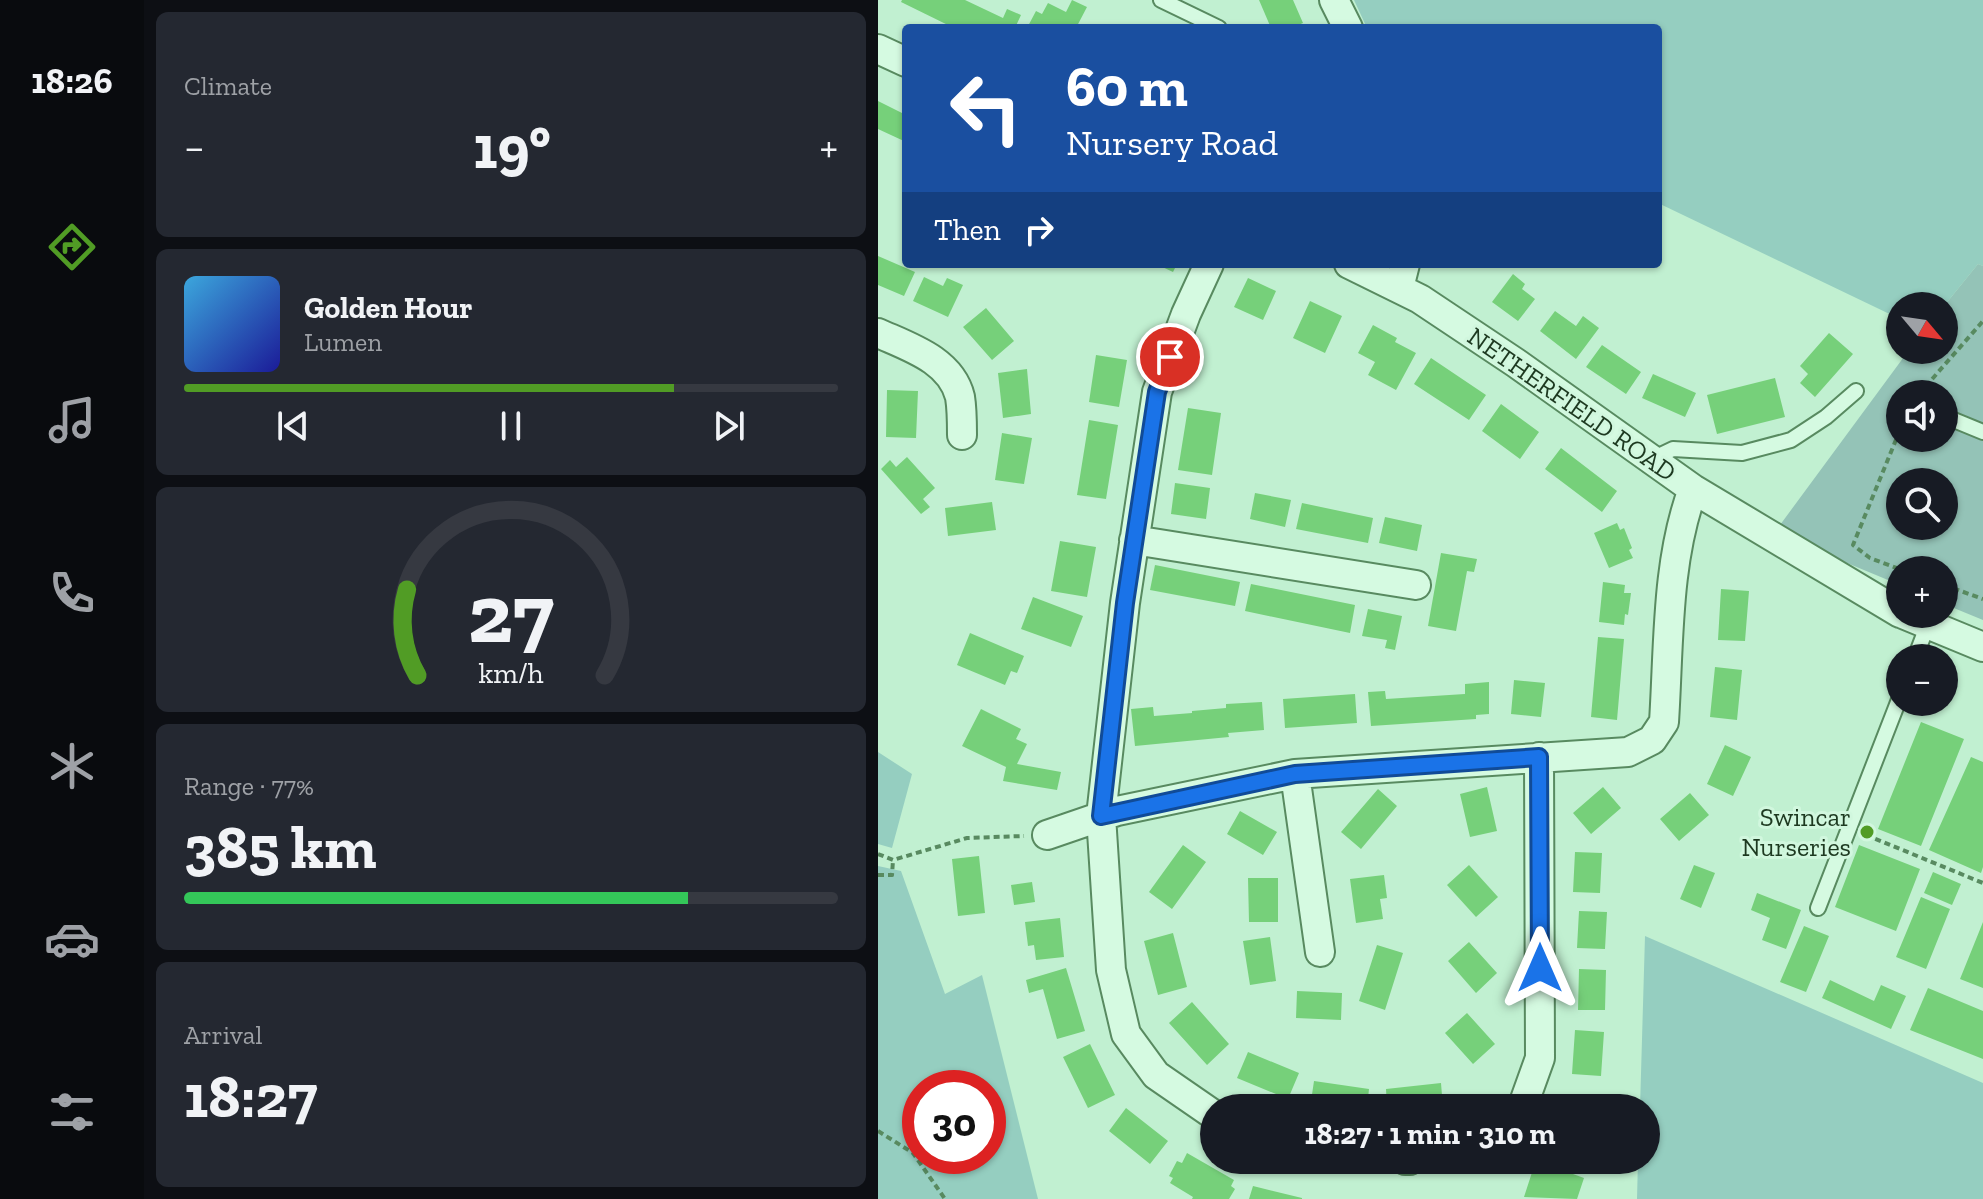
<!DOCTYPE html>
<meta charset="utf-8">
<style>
:root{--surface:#171b24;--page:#242831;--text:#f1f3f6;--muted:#9ea1a6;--line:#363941;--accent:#519c25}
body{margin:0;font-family:"Zilla Slab",serif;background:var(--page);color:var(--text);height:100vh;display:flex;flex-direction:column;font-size:30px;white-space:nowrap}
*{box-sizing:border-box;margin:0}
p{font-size:26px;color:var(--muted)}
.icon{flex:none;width:44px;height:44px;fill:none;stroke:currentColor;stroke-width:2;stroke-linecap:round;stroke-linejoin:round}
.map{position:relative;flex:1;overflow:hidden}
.sheet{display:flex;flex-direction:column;gap:12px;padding:12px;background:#0d0f14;width:734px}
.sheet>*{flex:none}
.guide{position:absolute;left:24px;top:24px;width:760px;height:244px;border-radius:8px;box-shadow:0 2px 6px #0004;background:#1a4fa0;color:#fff;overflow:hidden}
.needle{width:52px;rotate:119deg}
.fabs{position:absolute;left:1008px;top:292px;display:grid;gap:16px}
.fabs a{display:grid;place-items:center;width:72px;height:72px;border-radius:50%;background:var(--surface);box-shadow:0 2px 6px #0004;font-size:40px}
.speed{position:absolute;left:24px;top:1070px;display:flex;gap:16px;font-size:40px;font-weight:700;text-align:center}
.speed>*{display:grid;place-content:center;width:104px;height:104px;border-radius:50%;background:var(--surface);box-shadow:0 2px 6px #0004;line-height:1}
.speed .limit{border:12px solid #d22;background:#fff;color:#111}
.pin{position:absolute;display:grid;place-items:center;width:68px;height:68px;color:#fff;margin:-34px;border:4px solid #fff;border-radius:50%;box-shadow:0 2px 8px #0007}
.me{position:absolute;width:88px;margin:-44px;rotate:0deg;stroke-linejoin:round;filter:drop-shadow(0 0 6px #0008)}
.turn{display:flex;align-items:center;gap:28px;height:168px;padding:0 32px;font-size:36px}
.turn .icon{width:104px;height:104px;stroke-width:2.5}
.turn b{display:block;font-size:56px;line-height:68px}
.then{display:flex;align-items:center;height:76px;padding:0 32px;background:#0003;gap:16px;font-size:30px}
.big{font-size:60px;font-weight:700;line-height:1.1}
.sheet .card{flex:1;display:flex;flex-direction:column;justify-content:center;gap:12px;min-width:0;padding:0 28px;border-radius:12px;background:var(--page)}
.sheet .dial{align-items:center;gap:0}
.dial svg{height:208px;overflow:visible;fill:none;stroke:var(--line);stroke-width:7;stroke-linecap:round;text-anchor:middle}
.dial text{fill:var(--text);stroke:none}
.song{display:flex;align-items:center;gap:24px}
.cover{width:96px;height:96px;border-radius:12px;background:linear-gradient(135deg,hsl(200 70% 55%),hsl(240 70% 35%))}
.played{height:8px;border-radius:4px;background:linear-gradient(90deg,var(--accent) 75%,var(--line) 75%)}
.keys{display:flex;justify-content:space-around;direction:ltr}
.heat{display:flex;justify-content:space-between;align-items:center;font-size:44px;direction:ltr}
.charge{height:12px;border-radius:6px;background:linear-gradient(90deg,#34c759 77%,var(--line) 0)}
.trip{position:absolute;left:322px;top:1094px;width:460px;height:80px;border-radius:40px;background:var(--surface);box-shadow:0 2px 6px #0004;font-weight:700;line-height:80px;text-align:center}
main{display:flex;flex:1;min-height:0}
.tabs{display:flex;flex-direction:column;width:144px;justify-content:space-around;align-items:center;background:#090b0e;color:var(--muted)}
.tabs .icon{width:56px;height:56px}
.tabs .active{color:var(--accent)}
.tabs b{font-size:36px;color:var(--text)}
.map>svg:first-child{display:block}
.green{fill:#95cec0;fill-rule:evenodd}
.cemetery{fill:#94c3b7;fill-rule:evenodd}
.building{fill:#76d07a}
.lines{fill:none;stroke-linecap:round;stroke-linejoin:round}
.lane-casing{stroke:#588a60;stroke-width:18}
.street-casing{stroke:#588a60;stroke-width:32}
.path{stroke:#588a60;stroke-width:4;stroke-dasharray:6 4;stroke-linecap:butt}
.lane{stroke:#d5fae1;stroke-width:14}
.street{stroke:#d5fae1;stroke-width:28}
.route-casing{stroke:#114b97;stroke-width:20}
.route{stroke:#1a73e8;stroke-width:14}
.poi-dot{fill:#519c25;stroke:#d1f7de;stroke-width:3}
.labels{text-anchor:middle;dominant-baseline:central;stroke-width:6;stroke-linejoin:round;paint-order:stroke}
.street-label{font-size:26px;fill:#1d3920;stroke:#d1f7de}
.poi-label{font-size:26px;fill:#1d3920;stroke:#d1f7de;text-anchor:end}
</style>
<main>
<nav class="tabs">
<b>18:26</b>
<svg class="icon active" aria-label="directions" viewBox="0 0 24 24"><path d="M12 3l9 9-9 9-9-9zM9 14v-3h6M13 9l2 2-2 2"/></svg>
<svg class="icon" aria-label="music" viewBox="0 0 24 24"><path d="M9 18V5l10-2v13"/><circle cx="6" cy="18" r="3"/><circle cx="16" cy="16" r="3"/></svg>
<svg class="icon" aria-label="phone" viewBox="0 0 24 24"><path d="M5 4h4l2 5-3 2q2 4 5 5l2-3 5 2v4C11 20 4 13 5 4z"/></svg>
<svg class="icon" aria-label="climate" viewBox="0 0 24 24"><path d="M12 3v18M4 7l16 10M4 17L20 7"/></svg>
<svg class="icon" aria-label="car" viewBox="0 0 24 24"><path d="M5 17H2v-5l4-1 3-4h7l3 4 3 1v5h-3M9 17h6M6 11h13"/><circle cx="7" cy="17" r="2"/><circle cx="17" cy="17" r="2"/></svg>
<svg class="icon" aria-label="filters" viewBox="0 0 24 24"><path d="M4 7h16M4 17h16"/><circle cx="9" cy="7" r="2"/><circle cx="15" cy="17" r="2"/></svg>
</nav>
<section class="sheet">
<div class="card"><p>Climate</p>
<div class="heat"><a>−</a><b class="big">19°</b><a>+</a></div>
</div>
<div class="card">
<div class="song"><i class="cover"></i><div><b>Golden Hour</b><p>Lumen</p></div></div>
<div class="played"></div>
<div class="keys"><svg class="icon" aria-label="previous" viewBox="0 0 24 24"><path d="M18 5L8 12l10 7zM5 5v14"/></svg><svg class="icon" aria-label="pause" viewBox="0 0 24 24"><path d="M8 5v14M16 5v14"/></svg><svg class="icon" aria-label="next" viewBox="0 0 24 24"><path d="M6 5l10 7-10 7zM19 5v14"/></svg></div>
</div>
<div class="card dial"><svg viewBox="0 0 100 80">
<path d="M14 69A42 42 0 1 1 86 69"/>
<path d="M14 69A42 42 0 0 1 10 36" stroke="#519c25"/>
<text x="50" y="56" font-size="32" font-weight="700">27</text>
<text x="50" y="72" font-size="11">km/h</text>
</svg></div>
<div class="card"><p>Range · 77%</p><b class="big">385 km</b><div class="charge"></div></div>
<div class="card"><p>Arrival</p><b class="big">18:27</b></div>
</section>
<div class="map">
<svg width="1105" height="1199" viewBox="0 0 1105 1199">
<rect width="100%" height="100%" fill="#c1f0d1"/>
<!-- green -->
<path class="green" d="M476 0H1105V266L1100 264 1066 306H1022V319L780 203V28H489Z
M0 752 34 774 14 848 0 844Z
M0 866 23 871 67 994 104 975 160 1199H0ZM42 1088H110V1156H42Z
M767 936 1105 1083V1199H759L760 1160H768V1108H762Z"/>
<!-- cemetery -->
<path class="cemetery" d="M1100 264 1105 266V620L1066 604V570H1022V585L969 563 902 525 1031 350H1066V306ZM1022 394H1066V438H1022ZM1022 482H1066V526H1022Z"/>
<!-- building -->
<path class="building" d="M24 0H87L125 18 129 9 143 15 137 28H76L23 2Z
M194 0 209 7 198 28H149L158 11 164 14 170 3 188 12Z
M381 0H415L425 23 413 28H393Z
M0 101 28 115V142L0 129Z
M0 256 37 272 26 296 0 285Z
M278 264H299L295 272Z
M635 274 647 284 644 289 657 299 640 321 614 302Z
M46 277 65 286 69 278 85 285 70 317 35 301Z
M370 278 398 291 385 320 356 307Z
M432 301 464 316 447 353 415 338Z
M108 308 136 341 114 360 85 327Z
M677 311 698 326 705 316 721 328 698 359 662 331Z
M495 325 519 338 517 342 538 353 518 390 490 375 497 362 480 353Z
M951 333 975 354 937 397 922 383 930 374 922 366Z
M724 345 763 372 748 394 708 367Z
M218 355 249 360 241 407 211 402Z
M553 358 608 395 591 420 536 384Z
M149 369 153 414 125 418 120 373Z
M775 374 818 393 807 417 764 398Z
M897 378 907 417 839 434 829 395Z
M9 390 40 391 38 438 8 437Z
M623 404 661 432 642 459 604 431Z
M310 408 343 413 334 475 300 470Z
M211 420 240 425 228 499 199 495Z
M124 433 154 438 146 484 117 480Z
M683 448 739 491 724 512 667 469Z
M29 457 57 488 45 499 52 507 43 514 3 469 12 460 18 467Z
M297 483 332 488 328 519 293 514Z
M377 493 413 500 407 527 372 519Z
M114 502 118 530 70 536 67 508Z
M424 503 495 518 490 543 418 529Z
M507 517 544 525 539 551 501 543Z
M739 523 742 530 746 528 754 548 751 550 755 558 731 568 716 533Z
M182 541 218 547 209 597 173 591Z
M563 553 599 559 596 572 589 571 578 631 550 626Z
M277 565 362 582 357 606 272 590Z
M725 582 747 585 746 593H753L750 615 747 614 746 625 721 622Z
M373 584 477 605 472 633 367 611Z
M843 589 871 591 867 641 840 640Z
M155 597 205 616 193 647 143 629Z
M490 609 524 616 517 650 507 648 509 640 484 636Z
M92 633 146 656 139 673 133 671 127 685 79 665Z
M720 637 746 639 739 720 713 717Z
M837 667 864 670 859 720 832 717Z
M636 680 667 683 663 717 633 714Z
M611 682V714L598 715V719L493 726 490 692 507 691 508 699 587 694V684Z
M477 694 479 723 407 728 405 699Z
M384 702 386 730 350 733 351 737 257 746 253 709 275 707 276 716 314 713V711L348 708V704Z
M103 709 143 729 138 739 149 744 139 764 183 772 179 790 125 781 128 767 84 746Z
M1043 722 1086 739 1043 846 1000 829Z
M847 745 873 757 855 796 829 784Z
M1093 757 1105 762V867L1103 873 1051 850Z
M609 787 619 831 592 837 582 794Z
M725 787 743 808 713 834 695 813Z
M500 789 519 806 483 849 463 832Z
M812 793 831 815 801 841 782 819Z
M362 811 399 832 385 855 349 834Z
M305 845 328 862 294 909 271 892Z
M981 845 1042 869 1018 931 957 907Z
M697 852 724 853 722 893 695 892Z
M101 856 107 913 80 916 74 859Z
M591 865 620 897 598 917 569 885Z
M816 865 837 873 823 908 802 899Z
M1055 872 1083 884 1074 905 1046 893Z
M506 875 509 898 502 899 505 919 478 923 472 879Z
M370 878H400V922H371Z
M154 882 157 902 136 905 133 885Z
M879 893 923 910 908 949 884 940 892 918 873 910Z
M1043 897 1072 909 1048 969 1018 957Z
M701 911 729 912 727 949 699 948Z
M182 918 186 957 158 960 156 945 150 946 147 922Z
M1105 922V988L1082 979Z
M926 926 951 936 928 992 902 982Z
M295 933 309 987 280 995 266 941Z
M392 937 398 981 372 985 365 941Z
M591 942 619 973 598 993 570 961Z
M499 945 525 953 507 1010 481 1001Z
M188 968 207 1031 179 1039 165 989 151 993 148 980Z
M701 969 728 970 727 1010H700Z
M952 980 996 1001 1003 985 1028 996 1013 1029 944 998Z
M1050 988 1105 1011V1059L1032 1030Z
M419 991 464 993 463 1020 418 1018Z
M314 1002 351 1044 329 1065 291 1023Z
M589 1013 617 1044 595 1064 567 1033Z
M697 1030 726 1032 723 1076 694 1074Z
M212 1044 237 1095 210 1108 185 1057Z
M370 1052 421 1073 410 1099 359 1078Z
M436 1081 491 1089 489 1108H432Z
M563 1083 565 1108H509L508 1089Z
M686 1094 713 1104 711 1108H681Z
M248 1108 290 1141 272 1164 231 1131Z
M309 1153 356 1180 353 1186 357 1189 351 1199H314L315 1197 292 1183 295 1178 291 1176 299 1161 304 1163Z
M658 1160H669L685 1165 684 1170 706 1178 699 1199 646 1197Z
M375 1186 424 1198V1199H371Z"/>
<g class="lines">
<!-- lane casing -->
<g class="lane-casing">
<path id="lane" d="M283 0 341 28
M1066 416 1105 432
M772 460 795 449 864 453 913 440 948 417 978 391
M1037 658 1050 624
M940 908 1022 697"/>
</g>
<!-- street casing -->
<g class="street-casing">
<path id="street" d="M456 0 470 28
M0 49 28 62
M331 264 308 314 279 392 247 603 223 816 233 970 248 1034 278 1075 336 1115
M471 264 542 299 638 363 815 489 1022 613
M521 288 527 264
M0 333C31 347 73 360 82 397 84 409 84 423 84 435
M256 540 538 585
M1025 614 1105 647
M417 774 442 952
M169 835 239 811 417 774 750 752 774 740 786 722C791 645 788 562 815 489
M644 1108 662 1058 661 757
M527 1160H532"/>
</g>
<!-- path -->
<path class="path" d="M1041 394 1105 321
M1022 430 975 545 992 558 1024 570
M1066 585 1105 599
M988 835 1105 883
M0 854 15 860 89 838 146 836
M0 875H14L15 860
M0 1131 35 1153 67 1199"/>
<!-- lane -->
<use href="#lane" class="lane"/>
<!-- street -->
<use href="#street" class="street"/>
</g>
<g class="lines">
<!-- route casing -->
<g class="route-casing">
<path id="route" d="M292 357 279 392 247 603 223 816 417 774 661 757 662 968"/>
</g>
<!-- route -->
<use href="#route" class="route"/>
</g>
<!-- markers -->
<circle class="poi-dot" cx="989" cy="832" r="8"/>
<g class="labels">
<!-- street labels -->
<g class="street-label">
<text transform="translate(694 404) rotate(35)">NETHERFIELD ROAD</text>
</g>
<!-- poi labels -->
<g class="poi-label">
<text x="973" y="817">Swincar<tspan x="973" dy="30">Nurseries</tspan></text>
</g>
</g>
</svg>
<div class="fabs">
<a><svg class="needle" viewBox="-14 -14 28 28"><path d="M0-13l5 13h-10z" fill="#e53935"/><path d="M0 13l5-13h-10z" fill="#9ea1a6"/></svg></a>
<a><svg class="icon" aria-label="sound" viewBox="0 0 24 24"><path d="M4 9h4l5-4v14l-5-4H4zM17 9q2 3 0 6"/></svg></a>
<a><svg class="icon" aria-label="search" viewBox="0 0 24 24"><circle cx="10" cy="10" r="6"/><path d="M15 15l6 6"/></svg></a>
<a>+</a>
<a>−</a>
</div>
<div class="speed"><div class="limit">30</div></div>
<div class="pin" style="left:292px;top:357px;background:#d93025"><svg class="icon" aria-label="arrive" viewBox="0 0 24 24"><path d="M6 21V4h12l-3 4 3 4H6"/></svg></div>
<svg class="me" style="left:662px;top:968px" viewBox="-20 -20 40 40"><path d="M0-17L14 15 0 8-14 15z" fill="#1a73e8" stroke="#fff" stroke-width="4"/></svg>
<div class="trip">18:27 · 1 min · 310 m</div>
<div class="guide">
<div class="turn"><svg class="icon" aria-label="left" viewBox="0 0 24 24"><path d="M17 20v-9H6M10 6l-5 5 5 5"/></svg><div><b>60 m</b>Nursery Road</div></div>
<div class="then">Then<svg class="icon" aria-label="right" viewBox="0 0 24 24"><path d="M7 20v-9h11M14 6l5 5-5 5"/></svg></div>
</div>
</div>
</main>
